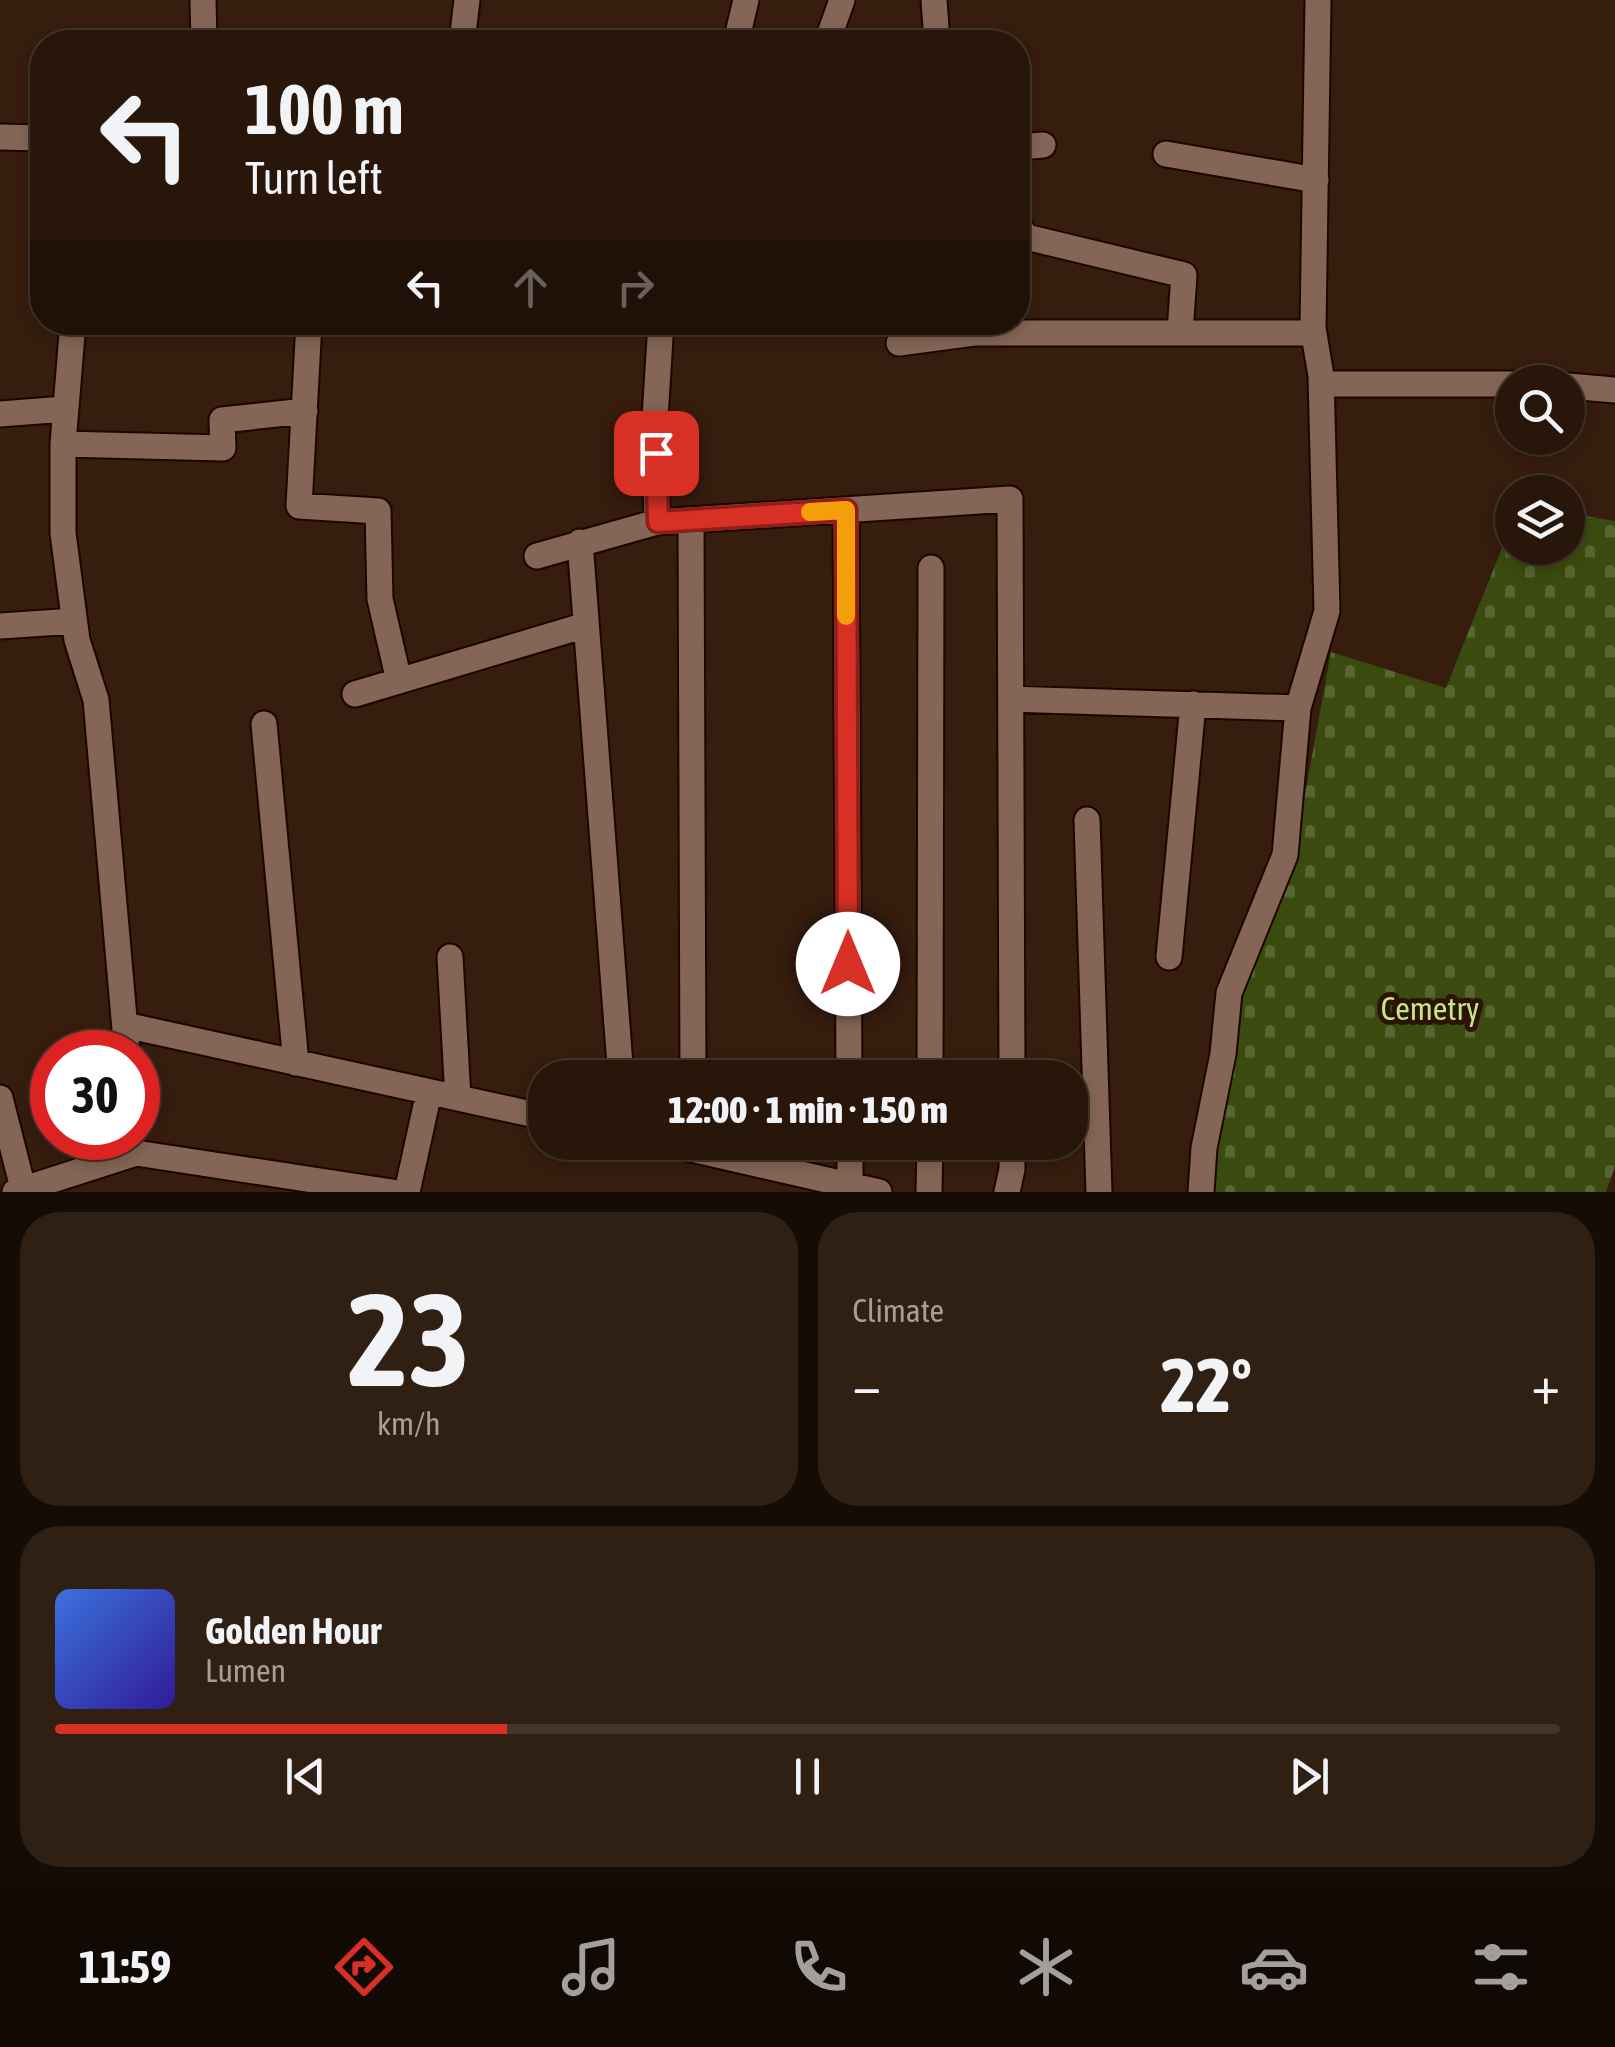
<!DOCTYPE html>
<meta charset="utf-8">
<style>
:root{--surface:#28160a;--page:#301f13;--text:#f1f3f6;--muted:#a59f9c;--line:#44352b;--accent:#d93025}
body{margin:0;font-family:"Asap Condensed",sans-serif;background:var(--page);color:var(--text);height:100vh;display:flex;flex-direction:column;font-size:38px;white-space:nowrap}
*{box-sizing:border-box;margin:0}
p{font-size:32px;color:var(--muted)}
.icon{flex:none;width:55px;height:55px;fill:none;stroke:currentColor;stroke-width:2;stroke-linecap:round;stroke-linejoin:round}
.map{position:relative;height:1192px;overflow:hidden}
.side{display:flex;flex-direction:column;gap:20px;padding:20px;background:#160c06;flex:1}
.side>*{flex:none}
.banner{position:absolute;left:30px;top:30px;width:1000px;height:305px;border-radius:40px;box-shadow:0 5px 15px #0003,0 0 0 2px var(--line);background:#28160a;color:var(--text);overflow:hidden}
.controls{position:absolute;left:1495px;top:365px;display:grid;gap:20px}
.controls a{display:grid;place-items:center;width:90px;height:90px;border-radius:50%;background:var(--surface);box-shadow:0 5px 15px #0003,0 0 0 2px var(--line);font-size:50px}
.speed{position:absolute;left:30px;top:1030px;display:flex;gap:20px;font-size:50px;font-weight:700;text-align:center}
.speed>*{display:grid;place-content:center;width:130px;height:130px;border-radius:50%;background:var(--surface);box-shadow:0 5px 15px #0003,0 0 0 2px var(--line);line-height:1}
.speed .limit{border:15px solid #d22;background:#fff;color:#111}
.pin{position:absolute;display:grid;place-items:center;width:85px;height:85px;color:#fff;margin:-42px;border-radius:20px;box-shadow:0 5px 15px #0006}
.me{position:absolute;width:110px;margin:-55px;rotate:0deg;stroke-linejoin:round;filter:drop-shadow(0 0 8px #0008)}
.turn{display:flex;align-items:center;gap:35px;height:210px;padding:0 50px;font-size:45px}
.turn .icon{width:130px;height:130px;stroke-width:2.5}
.turn b{display:block;font-size:70px;line-height:85px}
.lanes{display:flex;align-items:center;height:95px;padding:0 50px;background:#0003;justify-content:center;gap:50px;direction:ltr}
.lanes .off{opacity:.35}
.big{font-size:75px;font-weight:800;line-height:1.1}
.side .widget{flex:1;display:flex;flex-direction:column;justify-content:center;gap:15px;min-width:0;padding:0 35px;border-radius:40px;background:var(--page)}
.side .dial{align-items:center;gap:0}
.dial b{font-size:130px;line-height:1}
.song{display:flex;align-items:center;gap:30px}
.cover{width:120px;height:120px;border-radius:15px;background:linear-gradient(135deg,hsl(220 70% 55%),hsl(250 70% 35%))}
.played{height:10px;border-radius:5px;background:linear-gradient(90deg,var(--accent) 30%,var(--line) 30%)}
.keys{display:flex;justify-content:space-around;direction:ltr}
.heat{display:flex;justify-content:space-between;align-items:center;font-size:55px;direction:ltr}
.side .tiles{flex:1;display:grid;gap:20px;grid-template-columns:1fr 1fr}
.widget:last-child{grid-column:span 2}
.trip{position:absolute;left:528px;top:1060px;width:560px;height:100px;border-radius:40px;background:var(--surface);box-shadow:0 5px 15px #0003,0 0 0 2px var(--line);font-weight:800;line-height:100px;text-align:center}
.tabs{display:flex;height:160px;justify-content:space-around;align-items:center;background:#100904;color:var(--muted)}
.tabs .icon{width:70px;height:70px}
.tabs .selected{color:var(--accent)}
.tabs b{font-size:45px;color:var(--text)}
.map>svg:first-child{display:block}
.cemetery{fill:url(#cemetery-stones)}
.lines{fill:none;stroke-linecap:round;stroke-linejoin:round}
.minor-casing{stroke:#1c0600;stroke-width:29}
.minor{stroke:#856656;stroke-width:25}
.route-casing{stroke:#8d1f18;stroke-width:25}
.route{stroke:#d93025;stroke-width:18}
.slow{stroke:#f59e0b;stroke-width:18}
.labels{text-anchor:middle;dominant-baseline:central;stroke-width:10;stroke-linejoin:round;paint-order:stroke}
.park-label{font-size:32px;fill:#c6e684;stroke:#2b1306}
</style>
<div class="map">
<svg width="1615" height="1192" viewBox="0 0 1615 1192">
<defs>
<pattern id="cemetery-stones" width="16" height="16" patternUnits="userSpaceOnUse" patternTransform="scale(2.5)"><rect width="16" height="16" fill="#3b4b0f"/><path d="M2 7V4a2 2 0 0 1 4 0v3zM10 15v-3a2 2 0 0 1 4 0v3z" fill="#586532"/></pattern>
</defs>
<rect width="100%" height="100%" fill="#361d0e"/>
<!-- cemetery -->
<path class="cemetery" d="M1568 513 1615 521V1167L1606 1192H1210L1239 996 1293 860 1331 652 1446 688 1512 523V548H1568Z"/>
<g class="lines">
<!-- minor casing -->
<g class="minor-casing">
<path id="minor" d="M203 0 204 42
M934 0 937 42
M462 42 467 0
M736 42 746 0
M827 42 842 0
M0 137 42 138
M1018 147 1043 145
M1166 154 1316 180
M1018 225 1026 237 1184 275 1180 332
M73 322 63 444V533L77 640 96 700 127 1052
M309 322 299 506 378 511 380 599 399 681
M899 343 974 333H1313
M1322 384H1512
M1568 386 1615 390
M0 414 65 409
M63 444 223 448 222 420 305 411
M846 510 849 1078
M691 520 693 1078
M657 522 655 418 661 322
M580 542 621 1078
M537 556 657 522 1010 499 1012 1078
M0 626 74 621
M355 694 586 625
M1011 699 1298 708
M264 724 296 1063
M1087 820 1099 1192
M450 957 458 1098
M1169 957 1193 704
M125 1025 545 1117
M930 1078 931 568
M0 1098 24 1192
M661 1142 879 1192
M850 1142V1186
M15 1192 136 1153 392 1192
M407 1192 429 1092
M929 1192 930 1142
M1007 1192 1012 1169V1142
M1201 1192 1204 1148 1223 1054 1229 993 1285 855 1298 708 1327 611 1321 376 1313 328 1318 0"/>
</g>
<!-- minor -->
<use href="#minor" class="minor"/>
</g>
<g class="lines">
<!-- route casing -->
<g class="route-casing">
<path id="route" d="M656 453 658 522 846 510 848 964"/>
</g>
<!-- route -->
<use href="#route" class="route"/>
<!-- slow -->
<path class="slow" d="M810 512 846 510V616"/>
</g>
<g class="labels">
<!-- park labels -->
<g class="park-label">
<text x="1430" y="1008">Cemetry</text>
</g>
</g>
</svg>
<div class="controls">
<a><svg class="icon" aria-label="search" viewBox="0 0 24 24"><circle cx="10" cy="10" r="6"/><path d="M15 15l6 6"/></svg></a>
<a><svg class="icon" aria-label="layers" viewBox="0 0 24 24"><path d="M12 4l9 5-9 5-9-5zM3 14l9 5 9-5"/></svg></a>
</div>
<div class="speed"><div class="limit">30</div></div>
<div class="pin" style="left:656px;top:453px;background:#d93025"><svg class="icon" aria-label="arrive" viewBox="0 0 24 24"><path d="M6 21V4h12l-3 4 3 4H6"/></svg></div>
<svg class="me" style="left:848px;top:964px" viewBox="-20 -20 40 40"><circle r="19" fill="#fff"/><path d="M0-13L10 11 0 6-10 11z" fill="#d93025"/></svg>
<div class="trip">12:00 · 1 min · 150 m</div>
<div class="banner">
<div class="turn"><svg class="icon" aria-label="left" viewBox="0 0 24 24"><path d="M17 20v-9H6M10 6l-5 5 5 5"/></svg><div><b>100 m</b>Turn left</div></div>
<div class="lanes"><svg class="icon" aria-label="left" viewBox="0 0 24 24"><path d="M17 20v-9H6M10 6l-5 5 5 5"/></svg><svg class="icon off" aria-label="ahead" viewBox="0 0 24 24"><path d="M12 20V5M6 11l6-6 6 6"/></svg><svg class="icon off" aria-label="right" viewBox="0 0 24 24"><path d="M7 20v-9h11M14 6l5 5-5 5"/></svg></div>
</div>
</div>
<section class="side">
<div class="tiles">
<div class="widget dial"><b>23</b><p>km/h</p></div>
<div class="widget"><p>Climate</p>
<div class="heat"><a>−</a><b class="big">22°</b><a>+</a></div>
</div>
<div class="widget">
<div class="song"><i class="cover"></i><div><b>Golden Hour</b><p>Lumen</p></div></div>
<div class="played"></div>
<div class="keys"><svg class="icon" aria-label="previous" viewBox="0 0 24 24"><path d="M18 5L8 12l10 7zM5 5v14"/></svg><svg class="icon" aria-label="pause" viewBox="0 0 24 24"><path d="M8 5v14M16 5v14"/></svg><svg class="icon" aria-label="next" viewBox="0 0 24 24"><path d="M6 5l10 7-10 7zM19 5v14"/></svg></div>
</div>
</div>
</section>
<nav class="tabs">
<b>11:59</b>
<svg class="icon selected" aria-label="directions" viewBox="0 0 24 24"><path d="M12 3l9 9-9 9-9-9zM9 14v-3h6M13 9l2 2-2 2"/></svg>
<svg class="icon" aria-label="music" viewBox="0 0 24 24"><path d="M9 18V5l10-2v13"/><circle cx="6" cy="18" r="3"/><circle cx="16" cy="16" r="3"/></svg>
<svg class="icon" aria-label="phone" viewBox="0 0 24 24"><path d="M5 4h4l2 5-3 2q2 4 5 5l2-3 5 2v4C11 20 4 13 5 4z"/></svg>
<svg class="icon" aria-label="climate" viewBox="0 0 24 24"><path d="M12 3v18M4 7l16 10M4 17L20 7"/></svg>
<svg class="icon" aria-label="car" viewBox="0 0 24 24"><path d="M5 17H2v-5l4-1 3-4h7l3 4 3 1v5h-3M9 17h6M6 11h13"/><circle cx="7" cy="17" r="2"/><circle cx="17" cy="17" r="2"/></svg>
<svg class="icon" aria-label="filters" viewBox="0 0 24 24"><path d="M4 7h16M4 17h16"/><circle cx="9" cy="7" r="2"/><circle cx="15" cy="17" r="2"/></svg>
</nav>
